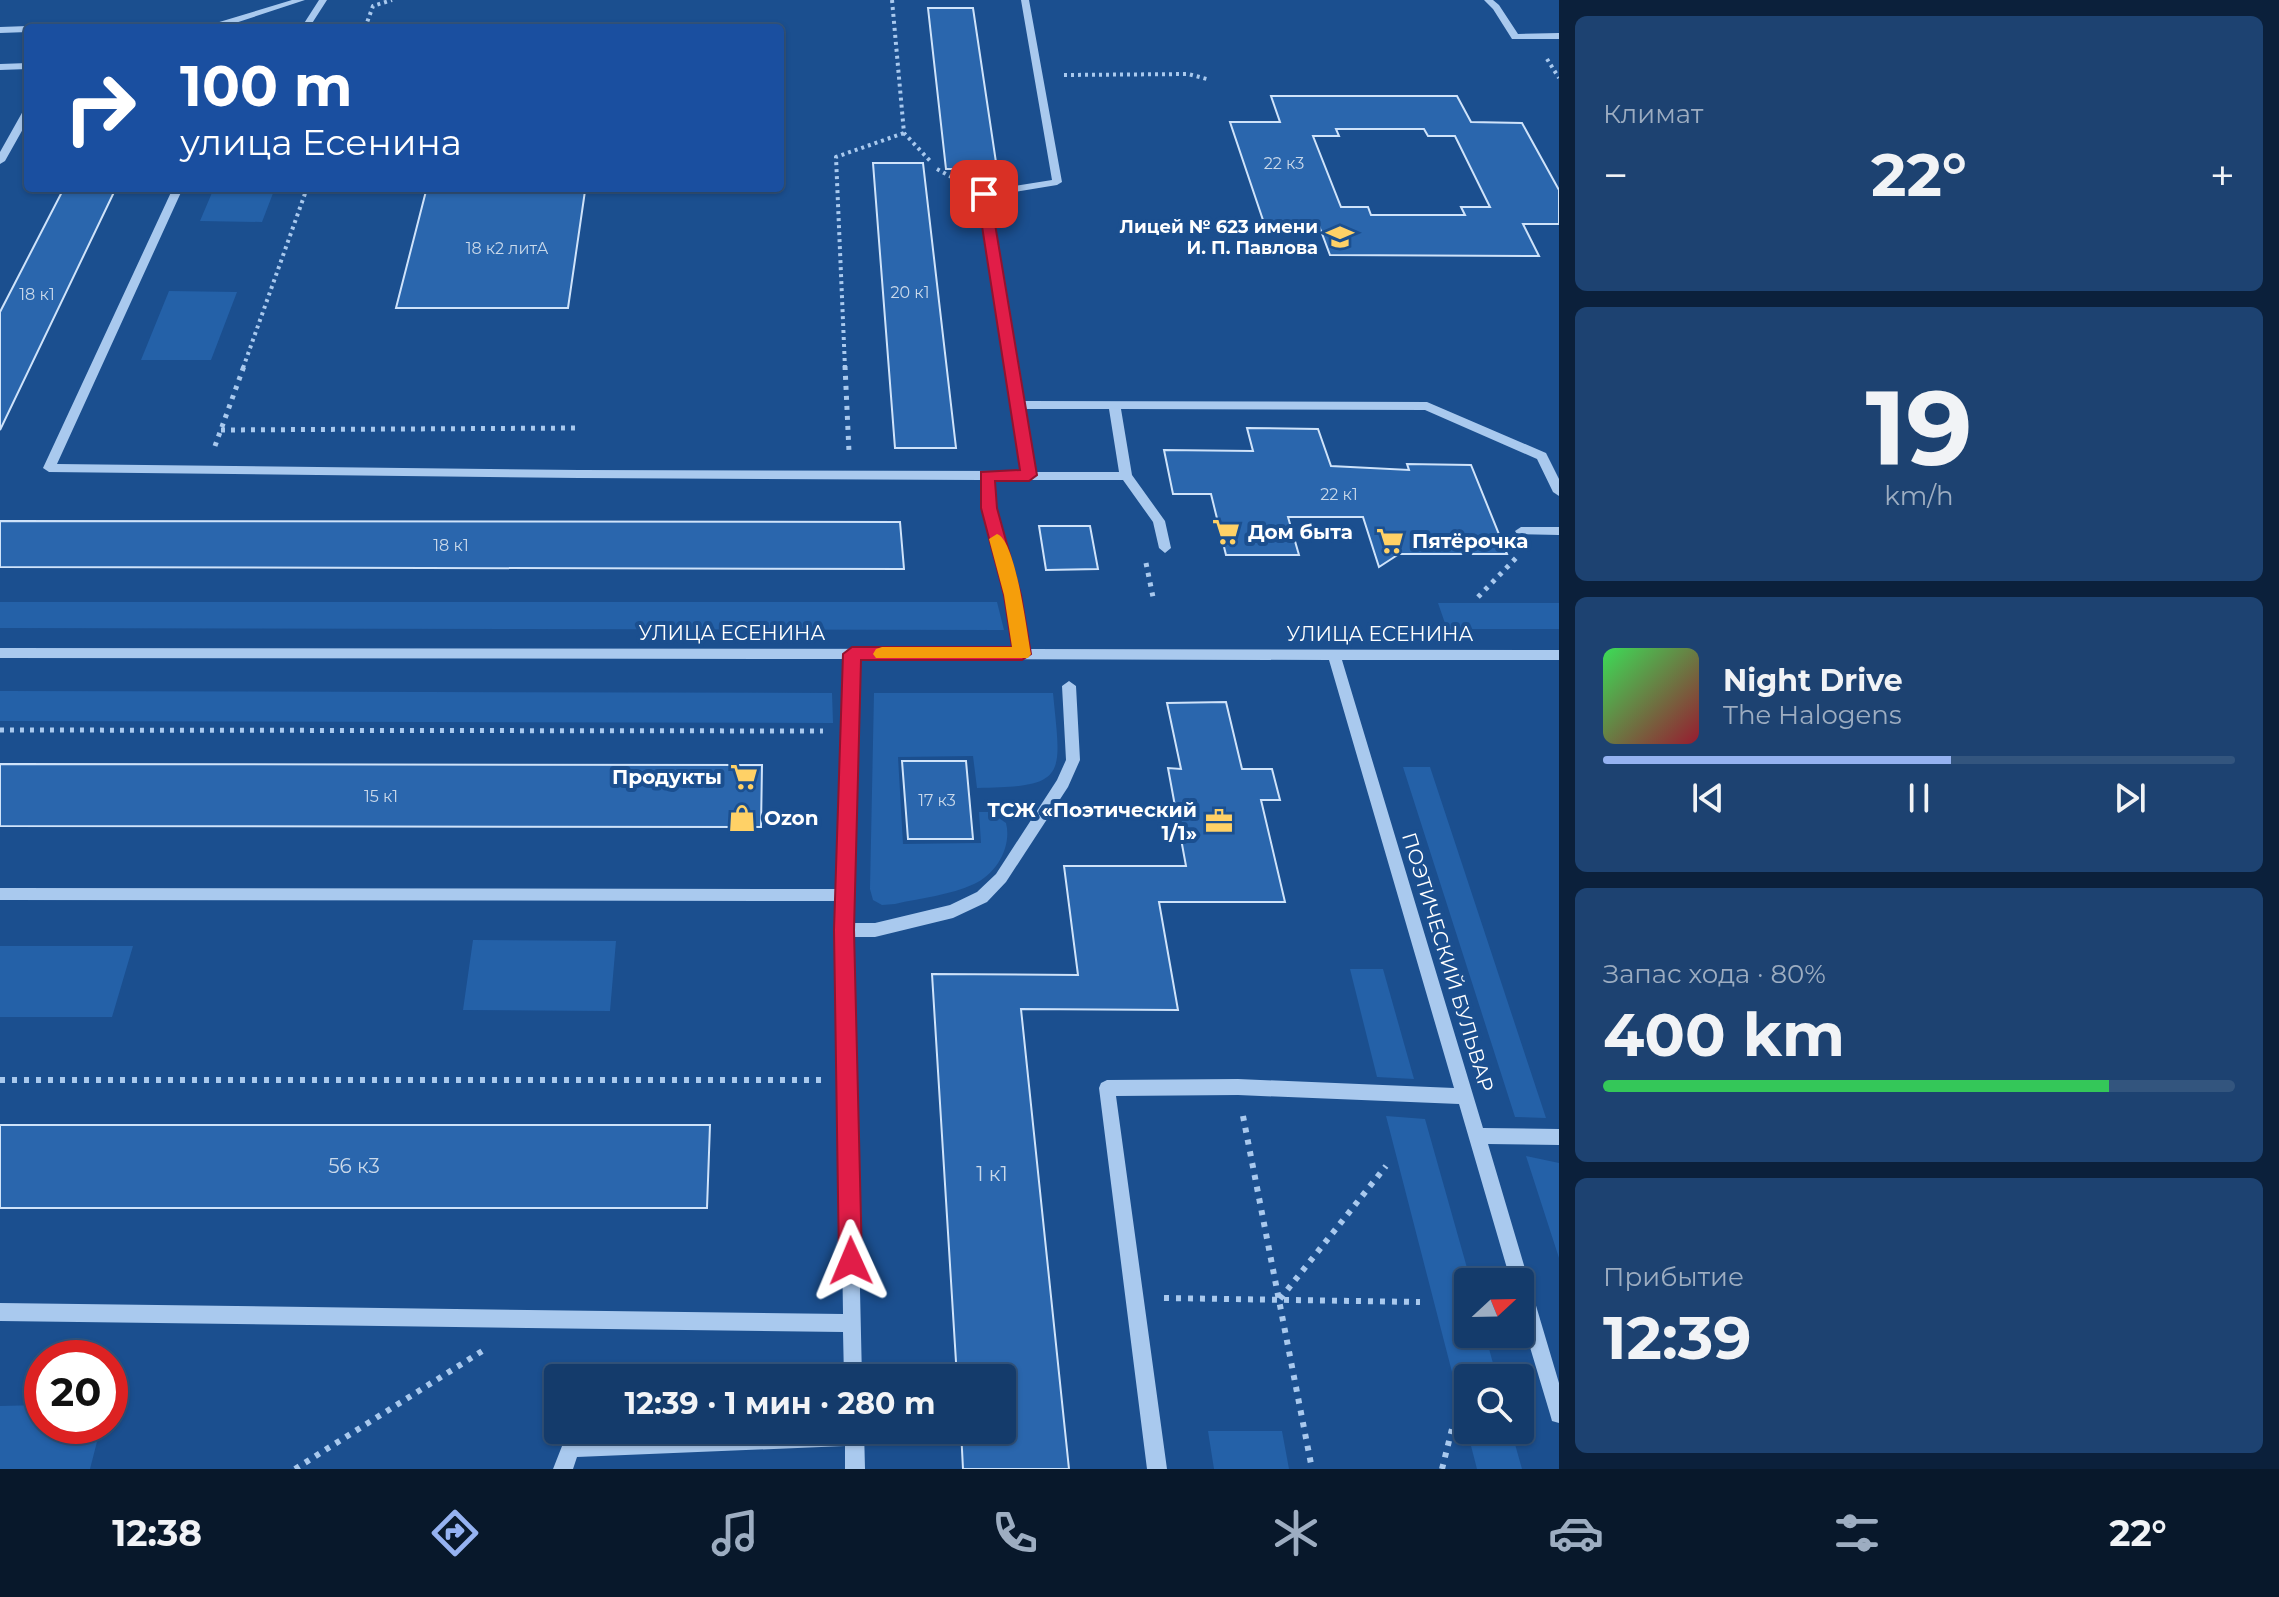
<!DOCTYPE html>
<html lang="ru">
<meta charset="utf-8">
<style>
:root{--surface:#143b6b;--page:#1d4271;--text:#f1f3f6;--muted:#9dadc1;--line:#33557e;--accent:#95b2f1}
body{margin:0;font-family:Montserrat,sans-serif;background:var(--page);color:var(--text);height:100vh;display:flex;flex-direction:column;font-size:30px;white-space:nowrap}
*{box-sizing:border-box;margin:0}
p{font-size:26px;color:var(--muted)}
.icon{flex:none;width:44px;height:44px;fill:none;stroke:currentColor;stroke-width:2;stroke-linecap:round;stroke-linejoin:round}
.map{position:relative;flex:1;overflow:hidden}
.drawer{display:flex;flex-direction:column;gap:16px;padding:16px;background:#0b203b;width:720px}
.drawer>*{flex:none}
.top-card{position:absolute;left:24px;top:24px;width:760px;height:168px;border-radius:8px;box-shadow:0 2px 6px #0004,0 0 0 2px var(--line);background:#1a4fa0;color:#fff;overflow:hidden}
.needle{width:52px;rotate:68deg}
.buttons{position:absolute;left:1454px;top:1268px;display:grid;gap:16px}
.buttons a{display:grid;place-items:center;width:80px;height:80px;border-radius:8px;background:var(--surface);box-shadow:0 2px 6px #0004,0 0 0 2px var(--line);font-size:40px}
.speed{position:absolute;left:24px;top:1340px;display:flex;gap:16px;font-size:40px;font-weight:700;text-align:center}
.speed>*{display:grid;place-content:center;width:104px;height:104px;border-radius:50%;background:var(--surface);box-shadow:0 2px 6px #0004,0 0 0 2px var(--line);line-height:1}
.speed .limit{border:12px solid #d22;background:#fff;color:#111}
.pin{position:absolute;display:grid;place-items:center;width:68px;height:68px;color:#fff;margin:-34px;border-radius:16px;box-shadow:0 4px 12px #0006}
.me{position:absolute;width:88px;margin:-44px;rotate:359deg;stroke-linejoin:round;filter:drop-shadow(0 0 6px #0008)}
.turn{display:flex;align-items:center;gap:28px;height:168px;padding:0 24px;font-size:36px}
.turn .icon{width:104px;height:104px;stroke-width:2.5}
.turn b{display:block;font-size:56px;line-height:68px}
.big{font-size:60px;font-weight:700;line-height:1.1}
.drawer .card{flex:1;display:flex;flex-direction:column;justify-content:center;gap:12px;min-width:0;padding:0 28px;border-radius:12px;background:var(--page)}
.drawer .dial{align-items:center;gap:0}
.dial b{font-size:104px;line-height:1}
.song{display:flex;align-items:center;gap:24px}
.cover{width:96px;height:96px;border-radius:12px;background:linear-gradient(135deg,hsl(130 70% 55%),hsl(350 70% 35%))}
.played{height:8px;border-radius:4px;background:linear-gradient(90deg,var(--accent) 55%,var(--line) 55%)}
.keys{display:flex;justify-content:space-around;direction:ltr}
.heat{display:flex;justify-content:space-between;align-items:center;font-size:44px;direction:ltr}
.charge{height:12px;border-radius:6px;background:linear-gradient(90deg,#34c759 80%,var(--line) 0)}
.trip{position:absolute;left:544px;top:1364px;width:472px;height:80px;border-radius:8px;background:var(--surface);box-shadow:0 2px 6px #0004,0 0 0 2px var(--line);font-weight:700;line-height:80px;text-align:center}
.dock{display:flex;height:128px;justify-content:space-around;align-items:center;background:#08182b;color:var(--muted)}
.dock .icon{width:56px;height:56px}
.dock .selected{color:var(--accent)}
.dock b{font-size:36px;color:var(--text)}
main{display:flex;flex:1;min-height:0}
.map>svg:first-child{display:block}
.green{fill:#2461a8}
.building{fill:#2a66ad;stroke:#cfe3fa;stroke-width:2;fill-rule:evenodd}
.lines{fill:none;stroke-linecap:round;stroke-linejoin:round}
.path-far2{stroke:#a9c9ee;stroke-width:4;stroke-dasharray:3 4;stroke-linecap:butt}
.path-far1{stroke:#a9c9ee;stroke-width:5;stroke-dasharray:4 6;stroke-linecap:butt}
.path{stroke:#a9c9ee;stroke-width:6;stroke-dasharray:5 7;stroke-linecap:butt}
.minor{fill:#a9c9ee;fill-rule:evenodd}
.route{fill:#e11d48;stroke:#92132f;stroke-width:2}
.slow{fill:#f59e0b}
.labels{text-anchor:middle;dominant-baseline:central;stroke-width:8;stroke-linejoin:round;paint-order:stroke}
.number-label{font-size:16px;fill:#cad9ea}
.far-poi-label{font-size:18px;font-weight:bold;fill:#fff;stroke:#1b4f8f;text-anchor:end}
.poi-label{font-size:20px;font-weight:bold;fill:#fff;stroke:#1b4f8f;text-anchor:start}
.street-label{font-size:20px;fill:#fff;stroke:#1b4f8f}
.near-number-label{font-size:20px;fill:#cad9ea}
</style>
<main>
<div class="map">
<svg width="1559" height="1469" viewBox="0 0 1559 1469">
<rect width="100%" height="100%" fill="#1b4f8f"/>
<!-- green -->
<path class="green" d="M214 188H275L262 222 200 221Z
M169 291 237 292 211 360H141Z
M0 602H997L1004 630 0 628Z
M1438 603H1559V629H1447Z
M0 691 832 693 833 723 0 721Z
M874 693H1053C1061 776 1069 787 977 788L973 756 898 757 903 844 981 843 979 812H990L1006 823C1012 846 997 874 974 884 951 895 920 898 895 904L882 905 873 900 870 889Z
M1403 767H1430L1546 1118 1515 1117Z
M473 940 616 941 610 1011 463 1010Z
M0 946H133L112 1017H0Z
M1350 969H1383L1414 1079 1377 1077Z
M1386 1116 1425 1119 1471 1282H1468V1334H1485L1497 1378H1468V1430H1511L1522 1469H1477Z
M1526 1156 1559 1163V1258Z
M42 1405V1426H101L90 1469H0V1406Z
M1208 1431H1282L1289 1469H1214Z"/>
<!-- building -->
<path class="building" d="M928 8H973L997 169H946Z
M1271 96H1457L1471 122 1522 123 1559 190V224H1523L1539 256 1330 255 1318 223H1264L1230 122H1280ZM1336 129H1424L1428 136H1455L1490 207H1461L1465 215H1371L1368 207H1341L1313 136H1339Z
M873 163H923L956 448H895Z
M64 188H116L0 430V312Z
M426 191H585L568 308H396Z
M1247 428 1318 429 1331 466 1409 470 1407 464 1471 465 1507 554H1399L1379 567 1363 517H1288L1299 555H1226L1211 494H1173L1164 450 1253 451Z
M0 521 900 522 904 569 0 567Z
M1039 526H1090L1098 569 1046 570Z
M1226 702 1242 769H1272L1280 800H1261L1285 902H1159L1178 1010 1021 1009 1069 1469H963L961 1430H1002V1378H957L932 974 1078 975 1064 866H1186L1168 768 1181 769 1167 703Z
M902 761H966L973 839H908Z
M0 764 762 765 761 827 0 826Z
M0 1125H710L707 1208H0Z"/>
<g class="lines">
<!-- path-far2 -->
<path class="path-far2" d="M892 0 904 133 932 163
M365 28 373 6 392 0
M1547 59 1559 78
M1064 75 1188 74 1207 79
M937 169 964 184
M243 368 307 188
M845 368 836 157 904 133"/>
<!-- path-far1 -->
<path class="path-far1" d="M845 366 849 452
M221 430 580 428
M215 446 244 366
M1146 563 1153 597
M1478 597 1519 555
M0 730 823 731"/>
<!-- path -->
<path class="path" d="M0 1080H822
M1243 1116 1312 1469
M1164 1298 1420 1302
M1280 1299 1386 1166
M295 1469 487 1348
M1442 1469 1452 1429"/>
<!-- minor -->
<path class="minor" d="M292 0H305L220 28H92L96 25 216 23Z
M319 0H327L309 28H301Z
M1021 0H1029L1062 182 1057 185 989 196 1023 401 1427 402 1546 453 1559 479V496L1553 492 1537 459 1425 410 1121 409 1132 475 1165 521 1171 548 1165 553 1159 548 1153 522 1123 480H993L995 508 1019 595 1028 649 1559 650V660H1342L1483 1128 1559 1129V1145L1488 1144 1559 1383V1423L1552 1421 1550 1414 1520 1314V1282H1511L1459 1104 1238 1095 1116 1096 1167 1469H1147L1099 1088 1101 1083 1107 1080 1238 1079 1454 1088 1329 660 859 659 852 923H875L950 905 977 892 996 874 1057 780 1066 760 1062 686 1069 681 1076 686 1080 760 1068 787 1006 882 987 902 953 918 875 937H852L862 1378H844L843 1332 0 1321V1303L843 1314 837 901 0 900V888L838 889 845 659 0 658V648L1015 649 1007 595 983 508 981 480 579 478 49 472 43 468 173 188H183L57 464 579 470 1022 471 979 194 984 191 1052 180ZM1024 409H1109L1119 472H1034Z
M1484 0H1493L1499 5 1518 34 1559 33V39H1512L1493 9Z
M0 27 28 26 32 28H28V32L0 33Z
M28 63V69L0 70V64Z
M28 108V120L5 161 0 164V152L23 111Z
M1521 527H1559V535L1517 534 1515 531Z
M770 1430H864L865 1469H845V1446L577 1457 573 1469H553L564 1441 571 1438Z"/>
</g>
<!-- route -->
<path class="route" d="M984 190 990 194 1037 475 1029 481H995L997 508 1021 595 1031 654 1022 660H861L854 930 862 1261 859 1270 851 1273 842 1270 839 1261 834 930 843 654 852 647H1012L1004 595 981 508V472L1020 470 977 194Z"/>
<!-- slow -->
<path class="slow" d="M997 534C1016 540 1027 633 1031 654L1028 658H876L873 654 876 649 882 647H1012L1004 595 989 539Z"/>
<!-- icons -->
<defs>
<g id="school-bare" transform="scale(2.16)"><path d="M0-5L7-2L0 1L-7-2ZM-4 1L0 2.5L4 1V4Q0 6-4 4Z" fill="#ffd166" stroke="#1b4f8f" stroke-width="2.5" paint-order="stroke"/></g>
<g id="supermarket-bare" transform="scale(2.16)"><path d="M-6-5.5h2.5l.6 2H6L4.5 2H-2.5L-4.4-4H-6ZM-1.5 3.2a1.3 1.3 0 1 0 .1 0ZM3 3.2a1.3 1.3 0 1 0 .1 0Z" fill="#ffd166" stroke="#1b4f8f" stroke-width="2.5" paint-order="stroke"/></g>
<g id="shop-bare" transform="scale(2.16)"><path d="M-5-2.5h2.3a2.7 3.5 0 0 1 5.4 0H5L5.5 6h-11ZM-1.5-2.5h3a1.5 2.3 0 0 0-3 0Z" fill="#ffd166" stroke="#1b4f8f" stroke-width="2.5" paint-order="stroke"/></g>
<g id="office-bare" transform="scale(2.16)"><path d="M-6-3h4V-5.5h4V-3h4V5H-6ZM-1-4.5V-3h2v-1.5ZM-6 0V1H6V0Z" fill="#ffd166" stroke="#1b4f8f" stroke-width="2.5" paint-order="stroke"/></g>
</defs>
<g fill-rule="evenodd">
<use href="#school-bare" x="1340" y="237"/>
<use href="#supermarket-bare" x="1226" y="532"/>
<use href="#supermarket-bare" x="1390" y="541"/>
<use href="#supermarket-bare" x="744" y="777"/>
<use href="#shop-bare" x="742" y="818"/>
<use href="#office-bare" x="1219" y="821"/>
</g>
<g class="labels">
<!-- number labels -->
<g class="number-label">
<text x="1284" y="163">22 к3</text>
<text x="507" y="248">18 к2 литА</text>
<text x="910" y="292">20 к1</text>
<text x="37" y="294">18 к1</text>
<text x="1339" y="494">22 к1</text>
<text x="451" y="545">18 к1</text>
<text x="381" y="796">15 к1</text>
<text x="937" y="800">17 к3</text>
</g>
<!-- far-poi labels -->
<g class="far-poi-label">
<text x="1318" y="227">Лицей № 623 имени<tspan x="1318" dy="21">И. П. Павлова</tspan></text>
</g>
<!-- poi labels -->
<g class="poi-label">
<text x="1248" y="532">Дом быта</text>
<text x="1412" y="541">Пятёрочка</text>
<text x="722" y="777" text-anchor="end">Продукты</text>
<text x="1197" y="810" text-anchor="end">ТСЖ «Поэтический<tspan x="1197" dy="23">1/1»</tspan></text>
<text x="764" y="818">Ozon</text>
</g>
<!-- street labels -->
<g class="street-label">
<text x="732" y="633">УЛИЦА ЕСЕНИНА</text>
<text x="1380" y="634">УЛИЦА ЕСЕНИНА</text>
<text transform="translate(1448 962) rotate(73)">ПОЭТИЧЕСКИЙ БУЛЬВАР</text>
</g>
<!-- near-number labels -->
<g class="near-number-label">
<text x="354" y="1166">56 к3</text>
<text x="992" y="1174">1 к1</text>
</g>
</g>
</svg>
<div class="buttons">
<a><svg class="needle" viewBox="-14 -14 28 28"><path d="M0-13l5 13h-10z" fill="#e53935"/><path d="M0 13l5-13h-10z" fill="#9dadc1"/></svg></a>
<a><svg class="icon" aria-label="search" viewBox="0 0 24 24"><circle cx="10" cy="10" r="6"/><path d="M15 15l6 6"/></svg></a>
</div>
<div class="speed"><div class="limit">20</div></div>
<div class="pin" style="left:984px;top:194px;background:#d93025"><svg class="icon" aria-label="arrive" viewBox="0 0 24 24"><path d="M6 21V4h12l-3 4 3 4H6"/></svg></div>
<svg class="me" style="left:851px;top:1261px" viewBox="-20 -20 40 40"><path d="M0-17L14 15 0 8-14 15z" fill="#e11d48" stroke="#fff" stroke-width="4"/></svg>
<div class="trip">12:39 · 1 мин · 280 m</div>
<div class="top-card">
<div class="turn"><svg class="icon" aria-label="right" viewBox="0 0 24 24"><path d="M7 20v-9h11M14 6l5 5-5 5"/></svg><div><b>100 m</b>улица Есенина</div></div>
</div>
</div>
<section class="drawer">
<div class="card"><p>Климат</p>
<div class="heat"><a>−</a><b class="big">22°</b><a>+</a></div>
</div>
<div class="card dial"><b>19</b><p>km/h</p></div>
<div class="card">
<div class="song"><i class="cover"></i><div><b>Night Drive</b><p>The Halogens</p></div></div>
<div class="played"></div>
<div class="keys"><svg class="icon" aria-label="previous" viewBox="0 0 24 24"><path d="M18 5L8 12l10 7zM5 5v14"/></svg><svg class="icon" aria-label="pause" viewBox="0 0 24 24"><path d="M8 5v14M16 5v14"/></svg><svg class="icon" aria-label="next" viewBox="0 0 24 24"><path d="M6 5l10 7-10 7zM19 5v14"/></svg></div>
</div>
<div class="card"><p>Запас хода · 80%</p><b class="big">400 km</b><div class="charge"></div></div>
<div class="card"><p>Прибытие</p><b class="big">12:39</b></div>
</section>
</main>
<nav class="dock">
<b>12:38</b>
<svg class="icon selected" aria-label="directions" viewBox="0 0 24 24"><path d="M12 3l9 9-9 9-9-9zM9 14v-3h6M13 9l2 2-2 2"/></svg>
<svg class="icon" aria-label="music" viewBox="0 0 24 24"><path d="M9 18V5l10-2v13"/><circle cx="6" cy="18" r="3"/><circle cx="16" cy="16" r="3"/></svg>
<svg class="icon" aria-label="phone" viewBox="0 0 24 24"><path d="M5 4h4l2 5-3 2q2 4 5 5l2-3 5 2v4C11 20 4 13 5 4z"/></svg>
<svg class="icon" aria-label="climate" viewBox="0 0 24 24"><path d="M12 3v18M4 7l16 10M4 17L20 7"/></svg>
<svg class="icon" aria-label="car" viewBox="0 0 24 24"><path d="M5 17H2v-5l4-1 3-4h7l3 4 3 1v5h-3M9 17h6M6 11h13"/><circle cx="7" cy="17" r="2"/><circle cx="17" cy="17" r="2"/></svg>
<svg class="icon" aria-label="filters" viewBox="0 0 24 24"><path d="M4 7h16M4 17h16"/><circle cx="9" cy="7" r="2"/><circle cx="15" cy="17" r="2"/></svg>
<b>22°</b>
</nav>
